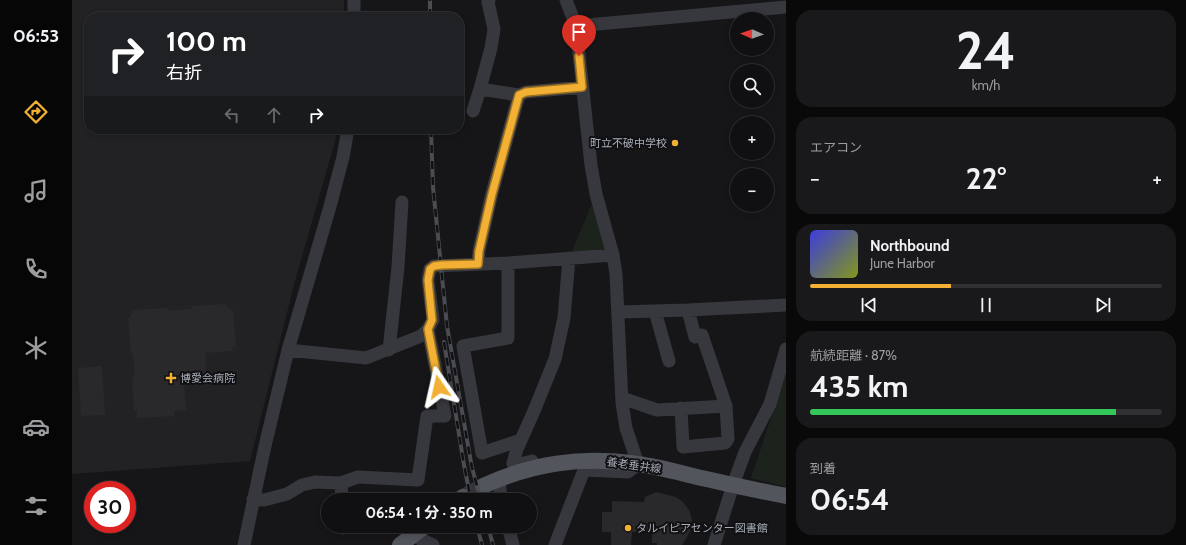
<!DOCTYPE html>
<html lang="ja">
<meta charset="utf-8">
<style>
:root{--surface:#101012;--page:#19191b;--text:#f1f3f6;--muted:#9c9d9f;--line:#303032;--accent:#f2b134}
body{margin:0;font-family:Cabin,"Noto Sans JP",sans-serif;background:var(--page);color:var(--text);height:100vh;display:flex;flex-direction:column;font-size:15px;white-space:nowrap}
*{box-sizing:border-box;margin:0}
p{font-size:13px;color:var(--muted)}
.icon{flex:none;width:22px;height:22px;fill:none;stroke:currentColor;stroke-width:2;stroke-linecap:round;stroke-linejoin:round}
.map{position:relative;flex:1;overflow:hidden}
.sheet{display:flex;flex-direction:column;gap:10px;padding:10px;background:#09090a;width:400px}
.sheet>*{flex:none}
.top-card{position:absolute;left:12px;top:12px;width:380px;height:122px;border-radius:16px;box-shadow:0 2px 6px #0003,0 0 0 1px var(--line);background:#202124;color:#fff;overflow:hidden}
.needle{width:26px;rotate:272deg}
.controls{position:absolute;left:658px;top:12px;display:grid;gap:8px}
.controls a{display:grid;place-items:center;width:44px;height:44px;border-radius:50%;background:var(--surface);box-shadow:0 2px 6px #0003,0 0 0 1px var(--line);font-size:20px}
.speed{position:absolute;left:12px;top:481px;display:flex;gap:8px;font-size:20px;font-weight:700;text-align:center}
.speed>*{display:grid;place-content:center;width:52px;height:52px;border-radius:50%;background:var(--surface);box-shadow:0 2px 6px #0003,0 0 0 1px var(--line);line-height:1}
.speed .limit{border:6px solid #d22;background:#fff;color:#111}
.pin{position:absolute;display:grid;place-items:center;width:34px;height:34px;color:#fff;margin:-41px -17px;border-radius:50% 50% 50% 0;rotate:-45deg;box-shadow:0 0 4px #0007}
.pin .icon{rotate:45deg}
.me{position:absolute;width:44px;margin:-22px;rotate:349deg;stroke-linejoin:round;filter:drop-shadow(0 0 3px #0008)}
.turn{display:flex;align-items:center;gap:14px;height:84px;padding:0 16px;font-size:18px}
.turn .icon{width:52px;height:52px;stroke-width:2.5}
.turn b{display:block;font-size:28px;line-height:34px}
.lanes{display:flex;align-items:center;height:38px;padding:0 16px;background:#0003;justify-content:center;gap:20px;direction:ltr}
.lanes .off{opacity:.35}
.big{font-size:30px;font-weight:700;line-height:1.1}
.sheet .widget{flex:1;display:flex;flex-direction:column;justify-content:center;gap:6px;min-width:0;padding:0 14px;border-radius:16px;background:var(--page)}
.sheet .dial{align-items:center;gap:0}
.dial b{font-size:52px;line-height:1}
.song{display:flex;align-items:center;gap:12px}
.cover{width:48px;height:48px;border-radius:6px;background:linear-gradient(135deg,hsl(240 70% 55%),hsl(70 70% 35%))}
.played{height:4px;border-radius:2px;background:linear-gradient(90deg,var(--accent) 40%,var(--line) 40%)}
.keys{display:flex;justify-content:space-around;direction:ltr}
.heat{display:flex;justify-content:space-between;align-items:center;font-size:22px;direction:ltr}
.charge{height:6px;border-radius:3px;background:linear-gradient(90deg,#34c759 87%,var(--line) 0)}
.trip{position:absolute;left:249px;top:493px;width:216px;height:40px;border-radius:20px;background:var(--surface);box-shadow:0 2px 6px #0003,0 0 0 1px var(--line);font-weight:700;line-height:40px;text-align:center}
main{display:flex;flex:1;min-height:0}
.menu{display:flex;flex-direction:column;width:72px;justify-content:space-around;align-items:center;background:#060607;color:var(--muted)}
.menu .icon{width:28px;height:28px}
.menu .active{color:var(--accent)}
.menu b{font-size:18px;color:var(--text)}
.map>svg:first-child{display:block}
.built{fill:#222225}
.green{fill:#1c231d}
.building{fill:#29292c}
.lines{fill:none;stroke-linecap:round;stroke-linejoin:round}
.major-tunnel{stroke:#333438;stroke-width:16;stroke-dasharray:16 8;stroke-linecap:butt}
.minor{stroke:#37383d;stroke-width:13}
.major{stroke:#53555c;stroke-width:16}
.rail-casing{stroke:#4a4c52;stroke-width:4}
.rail{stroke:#111113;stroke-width:2.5;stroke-dasharray:8;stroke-linecap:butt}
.route-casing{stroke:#9d7322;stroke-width:10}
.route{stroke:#f2b134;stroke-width:7}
.poi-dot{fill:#f2b134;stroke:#111113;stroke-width:1.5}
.labels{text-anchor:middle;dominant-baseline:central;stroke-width:4;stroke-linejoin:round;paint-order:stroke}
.poi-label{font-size:11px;fill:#a8adb8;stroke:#111113;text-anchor:start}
.street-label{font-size:11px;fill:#a8adb8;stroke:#111113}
</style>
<main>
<nav class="menu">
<b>06:53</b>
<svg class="icon active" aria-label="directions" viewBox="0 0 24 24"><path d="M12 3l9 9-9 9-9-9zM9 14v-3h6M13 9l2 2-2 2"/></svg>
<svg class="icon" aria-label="music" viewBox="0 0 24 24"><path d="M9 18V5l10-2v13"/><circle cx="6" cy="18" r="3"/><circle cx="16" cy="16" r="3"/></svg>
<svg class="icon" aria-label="phone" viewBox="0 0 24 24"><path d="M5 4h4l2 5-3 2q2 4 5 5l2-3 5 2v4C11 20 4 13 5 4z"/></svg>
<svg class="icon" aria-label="climate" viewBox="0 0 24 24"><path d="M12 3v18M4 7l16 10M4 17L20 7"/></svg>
<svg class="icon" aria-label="car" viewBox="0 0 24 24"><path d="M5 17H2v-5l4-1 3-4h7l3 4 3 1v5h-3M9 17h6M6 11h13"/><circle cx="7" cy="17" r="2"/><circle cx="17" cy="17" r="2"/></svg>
<svg class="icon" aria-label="filters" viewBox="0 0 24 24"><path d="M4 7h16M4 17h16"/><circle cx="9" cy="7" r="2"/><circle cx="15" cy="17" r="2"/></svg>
</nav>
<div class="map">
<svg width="714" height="545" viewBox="0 0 714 545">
<rect width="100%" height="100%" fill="#161618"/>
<!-- built -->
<path class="built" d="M0 0H272V17H17V129H265L264 138 223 281 178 461 0 474Z"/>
<!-- green -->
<path class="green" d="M524 194 541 255 497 258Z
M714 366V487L679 478 701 412Z"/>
<!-- building -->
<path class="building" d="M154 304 155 308 158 307V310H161L164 347H160L161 351 133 353 135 381 112 382 114 410 102 411 103 416 65 418V410H62L60 381H62L61 375H63L61 353H59L56 318 59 317V313H61V310L96 308V311L114 309H120V306Z
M30 366 33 415 9 416 6 368Z
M584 492 604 497 611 502 617 510 620 520 618 531 614 539 610 545H585V543H580V532H560L559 545H539V532H530V512H540V501L572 502 573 497Z"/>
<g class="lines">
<!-- major-tunnel -->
<path class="major-tunnel" d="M391 497 411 486"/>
<!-- minor -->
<path class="minor" d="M282 17V0
M504 26 714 7
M408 89 419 48 422 29 416 2 417 0
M401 111 408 89 447 95
M436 263V338L391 346 410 453 449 440
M406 264 407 251 420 193 447 95 454 92 510 87
M616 310 714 305
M583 311 597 361
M547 312 616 310 623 337 630 335 654 406 585 410 550 398
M216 350 294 358 349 336 356 329 361 320 356 280 358 269 362 266 436 263 541 255
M317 350 326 267 330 202
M609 408 611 447 653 443 656 439 654 406
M460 461 445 465 441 463 445 449 462 411 483 359 492 318 497 258
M427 479 429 500
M269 483 270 500
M181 499 192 500 215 494 230 485 243 482 269 483 286 477 346 480 355 416H373L356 329
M271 526V528
M436 526 441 545
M348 539 361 545
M172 545 193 446 216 350 257 210 271 157 276 129
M483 545 512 470 556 472 566 464 554 428 550 403 544 274 541 255 524 194 519 165 504 26 494 0
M642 545 661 485 673 452 698 404 714 349"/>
<!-- major -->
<path class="major" d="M411 486C461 463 510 456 565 464 590 467 615 475 639 480 664 486 689 491 714 496
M387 500 391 497
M328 545 353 526"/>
<!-- rail casing -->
<g class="rail-casing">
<path id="rail" d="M358 17V0
M359 129 361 187 375 326 400 468 409 500
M372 342 392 465 399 500
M405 526 410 545
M416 526 421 545"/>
</g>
<!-- rail -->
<use href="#rail" class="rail"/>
</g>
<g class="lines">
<!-- route casing -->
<g class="route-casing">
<path id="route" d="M367 387 356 329 360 320 356 280 358 269 362 266 369 265 406 264 407 251 420 194 447 95 454 92 510 87 507 56"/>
</g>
<!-- route -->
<use href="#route" class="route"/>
</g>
<!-- markers -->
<g class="poi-dot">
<circle cx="603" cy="143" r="4"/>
<path d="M97 372h4v4h4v4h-4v4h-4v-4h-4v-4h4z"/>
<circle cx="556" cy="528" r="4"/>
</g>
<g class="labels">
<!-- poi labels -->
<g class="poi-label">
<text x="595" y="143" text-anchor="end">町立不破中学校</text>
<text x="108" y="378">博愛会病院</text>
<text x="564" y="528">タルイピアセンター図書館</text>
</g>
<!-- street labels -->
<g class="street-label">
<text transform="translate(562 465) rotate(8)">養老垂井線</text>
</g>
</g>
</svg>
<div class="controls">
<a><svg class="needle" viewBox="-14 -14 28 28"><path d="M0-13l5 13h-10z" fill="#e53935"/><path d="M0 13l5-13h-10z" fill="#9c9d9f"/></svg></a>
<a><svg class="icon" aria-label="search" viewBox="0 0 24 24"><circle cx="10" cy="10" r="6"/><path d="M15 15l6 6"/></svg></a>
<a>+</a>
<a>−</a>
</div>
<div class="speed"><div class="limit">30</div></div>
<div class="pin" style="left:507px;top:56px;background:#d93025"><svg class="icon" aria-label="arrive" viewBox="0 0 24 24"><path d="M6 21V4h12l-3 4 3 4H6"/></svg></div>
<svg class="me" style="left:367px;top:387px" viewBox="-20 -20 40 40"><path d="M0-17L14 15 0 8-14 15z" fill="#f2b134" stroke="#fff" stroke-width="4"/></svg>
<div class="trip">06:54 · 1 分 · 350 m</div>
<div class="top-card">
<div class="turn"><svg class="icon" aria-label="right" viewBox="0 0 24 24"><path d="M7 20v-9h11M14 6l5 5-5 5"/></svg><div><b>100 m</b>右折</div></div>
<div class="lanes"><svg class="icon off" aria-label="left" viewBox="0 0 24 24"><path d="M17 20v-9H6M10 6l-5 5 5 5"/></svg><svg class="icon off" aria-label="ahead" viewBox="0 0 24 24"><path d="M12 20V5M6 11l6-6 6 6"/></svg><svg class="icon" aria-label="right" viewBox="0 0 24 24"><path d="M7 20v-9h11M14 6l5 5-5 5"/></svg></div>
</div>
</div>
<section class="sheet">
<div class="widget dial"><b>24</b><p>km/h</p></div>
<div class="widget"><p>エアコン</p>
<div class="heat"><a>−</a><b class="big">22°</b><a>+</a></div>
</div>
<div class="widget">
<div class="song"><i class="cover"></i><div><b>Northbound</b><p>June Harbor</p></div></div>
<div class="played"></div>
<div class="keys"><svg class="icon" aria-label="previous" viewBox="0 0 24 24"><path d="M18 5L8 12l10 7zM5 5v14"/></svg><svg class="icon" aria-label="pause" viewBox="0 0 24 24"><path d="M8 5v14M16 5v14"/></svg><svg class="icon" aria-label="next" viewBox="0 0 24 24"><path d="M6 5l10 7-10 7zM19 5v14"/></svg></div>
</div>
<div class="widget"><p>航続距離 · 87%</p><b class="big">435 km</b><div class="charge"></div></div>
<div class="widget"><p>到着</p><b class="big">06:54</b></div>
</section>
</main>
